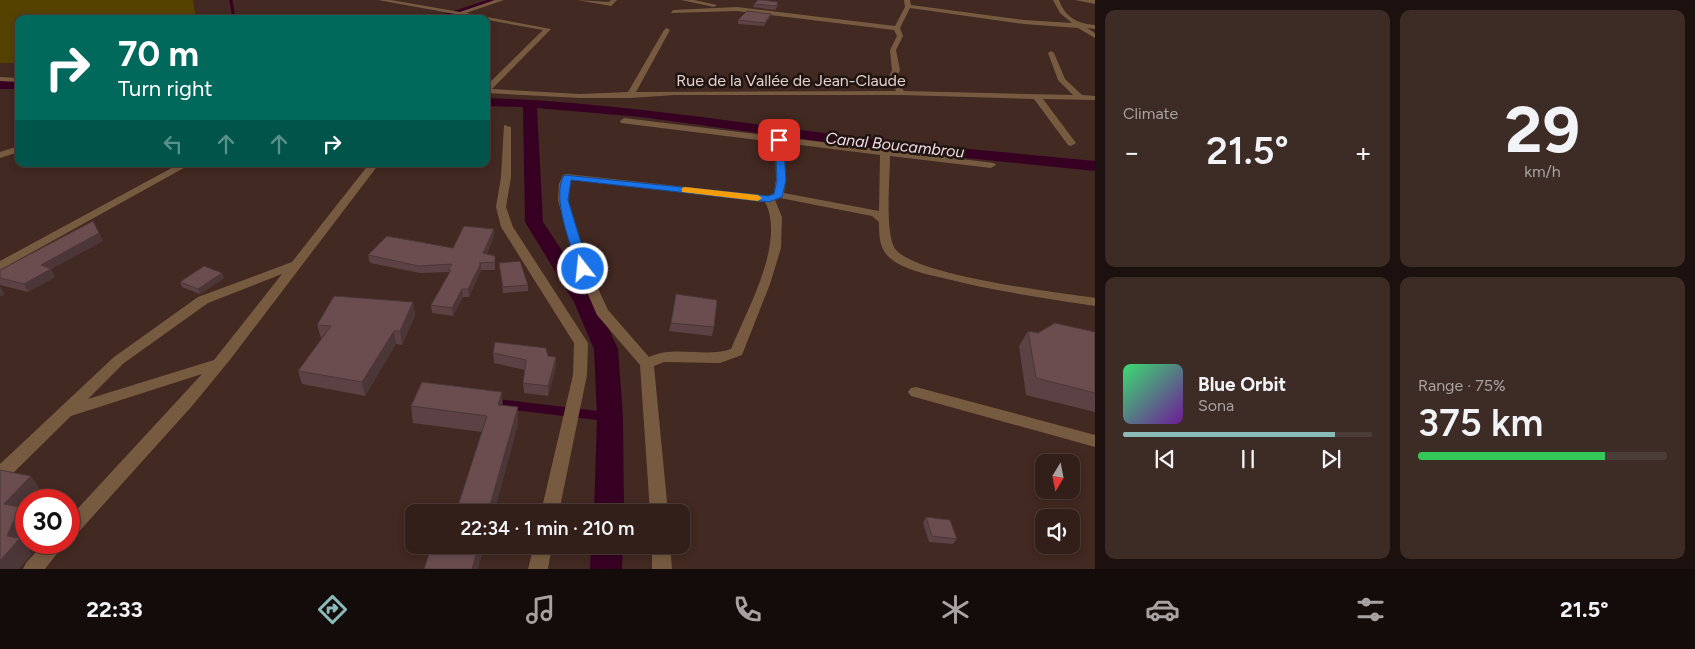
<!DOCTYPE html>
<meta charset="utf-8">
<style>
:root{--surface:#321f19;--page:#3d2c26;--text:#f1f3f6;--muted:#a8a2a2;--line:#4d3d38;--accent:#8bbbb9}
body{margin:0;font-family:Figtree,sans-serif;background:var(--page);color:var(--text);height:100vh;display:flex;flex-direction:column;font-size:19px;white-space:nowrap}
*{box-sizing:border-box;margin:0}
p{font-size:16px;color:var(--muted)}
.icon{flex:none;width:28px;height:28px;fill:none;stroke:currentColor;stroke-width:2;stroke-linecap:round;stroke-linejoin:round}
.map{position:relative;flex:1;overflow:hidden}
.drawer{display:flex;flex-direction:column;gap:10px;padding:10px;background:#1c110e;width:600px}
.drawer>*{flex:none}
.banner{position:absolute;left:15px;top:15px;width:475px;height:152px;border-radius:10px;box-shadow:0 2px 8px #0003,0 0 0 1px var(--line);background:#00695c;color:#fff;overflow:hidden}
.needle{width:32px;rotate:190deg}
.tools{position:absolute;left:1035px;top:454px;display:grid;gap:10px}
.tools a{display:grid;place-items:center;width:45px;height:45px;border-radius:10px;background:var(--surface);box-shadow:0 2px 8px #0003,0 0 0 1px var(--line);font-size:25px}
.speed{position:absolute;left:15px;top:489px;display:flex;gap:10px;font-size:25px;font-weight:700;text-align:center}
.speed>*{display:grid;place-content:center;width:65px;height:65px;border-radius:50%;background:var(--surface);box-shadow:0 2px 8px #0003,0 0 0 1px var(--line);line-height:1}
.speed .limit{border:8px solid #d22;background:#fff;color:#111}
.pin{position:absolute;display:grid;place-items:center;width:42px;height:42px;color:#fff;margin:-21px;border-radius:10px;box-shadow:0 2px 8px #0006}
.me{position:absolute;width:55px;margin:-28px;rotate:344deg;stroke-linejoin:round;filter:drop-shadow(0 0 4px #0008)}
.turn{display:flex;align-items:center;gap:18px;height:105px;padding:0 20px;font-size:22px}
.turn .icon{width:65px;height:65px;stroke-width:2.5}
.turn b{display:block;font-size:35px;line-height:42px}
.lanes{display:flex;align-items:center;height:48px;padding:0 20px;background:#0003;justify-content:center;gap:25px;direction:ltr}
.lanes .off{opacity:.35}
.big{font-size:38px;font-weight:600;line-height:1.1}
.drawer .widget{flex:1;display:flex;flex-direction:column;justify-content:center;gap:8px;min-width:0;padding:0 18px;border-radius:10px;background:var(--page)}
.drawer .dial{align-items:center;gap:0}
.dial b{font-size:65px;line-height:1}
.song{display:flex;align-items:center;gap:15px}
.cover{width:60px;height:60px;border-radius:8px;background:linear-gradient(135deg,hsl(140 70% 55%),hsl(280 70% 35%))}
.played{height:5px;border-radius:2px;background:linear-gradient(90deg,var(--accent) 85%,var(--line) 85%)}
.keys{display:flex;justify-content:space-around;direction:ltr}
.heat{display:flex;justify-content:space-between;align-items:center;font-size:28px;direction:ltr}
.charge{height:8px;border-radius:4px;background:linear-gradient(90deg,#34c759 75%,var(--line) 0)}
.drawer .tiles{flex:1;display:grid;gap:10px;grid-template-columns:repeat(2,1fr)}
.trip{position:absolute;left:405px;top:504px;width:285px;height:50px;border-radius:10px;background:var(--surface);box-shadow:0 2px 8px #0003,0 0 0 1px var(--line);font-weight:600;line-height:50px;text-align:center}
.dock{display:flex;height:80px;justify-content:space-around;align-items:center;background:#140c0a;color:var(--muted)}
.dock .icon{width:35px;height:35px}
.dock .current{color:var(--accent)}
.dock b{font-size:22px;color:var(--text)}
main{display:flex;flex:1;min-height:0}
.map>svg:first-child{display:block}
.green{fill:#554100}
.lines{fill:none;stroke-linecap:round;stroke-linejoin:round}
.stream-far1{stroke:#370023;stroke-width:3}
.stream{stroke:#370023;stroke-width:9}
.canal{fill:#370023;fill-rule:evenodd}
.street{fill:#775b41;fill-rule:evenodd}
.wall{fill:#5c4245}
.shaded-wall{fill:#4b3638}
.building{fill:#6b4d50;stroke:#4b3638}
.route{fill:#1a73e8;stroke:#114b97}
.slow{fill:#f59e0b}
.labels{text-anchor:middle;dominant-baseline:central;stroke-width:5;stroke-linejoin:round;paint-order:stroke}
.far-street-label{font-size:16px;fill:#e1d0cb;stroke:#201511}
.far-water-label{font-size:16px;font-style:italic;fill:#f1dae5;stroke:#201511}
</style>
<main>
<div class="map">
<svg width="1095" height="569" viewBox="0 0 1095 569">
<rect width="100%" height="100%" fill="#422921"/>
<!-- green -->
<path class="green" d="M0 0H193L196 19H19V63H0Z"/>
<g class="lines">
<!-- stream-far1 -->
<path class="stream-far1" d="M231 0 234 19
M434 19 492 0"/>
<!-- stream -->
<path class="stream" d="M494 403 610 417"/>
<!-- canal -->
<path class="canal" d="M0 81H19V89H0Z
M486 98C589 101 691 116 794 129 894 143 995 151 1095 161V171L869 148 641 117 537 108 543 222 596 302 618 349 623 417 624 512H594L597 417 594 349 574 302 525 222 523 107 486 106Z
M591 545H623L622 569H590Z"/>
<!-- street -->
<path class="street" d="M378 0H391L460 12 495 0H504L466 13 551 29 492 89 580 94 628 92 664 30 667 28 670 30 636 92 896 91 888 79 892 70 890 50 897 36 894 30 737 11 671 13 673 10 737 7 895 26 905 7 904 0H910L911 5 1024 20 1072 23 1060 13 1053 0H1059C1065 17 1078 24 1095 25V29L1087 28 1095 33V38L1078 28 1024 24 910 8 900 28 903 36 896 50 900 70 896 79 904 91 1073 95 1058 80 1048 53 1051 51 1054 53 1065 79 1082 95 1095 96V100L1043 99 1076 143 1071 146 1068 145 1034 99 902 95H675L630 98H580L486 93V86L543 30Z
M577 0 609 2 611 0H617L611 6Z
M681 0H694L717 5 714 7Z
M1075 0H1095V4Z
M0 77 19 78V82L0 81Z
M624 118 994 163 996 165 991 168 890 156C890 178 885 229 894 247 908 275 1061 293 1095 298V306C1044 298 993 291 943 278 926 274 904 270 890 258 879 249 879 235 879 222L872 216 780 198 775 200 782 217 781 248 770 284 742 355 720 363 664 362 654 366 668 512H650L640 365 597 315 577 269 558 200 559 184 563 175 567 174 768 196 774 193 776 179 775 142 621 123 620 121ZM784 143 880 155 879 211 784 193 786 179ZM571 180 765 202C786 242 747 310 731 349 705 358 675 345 649 357L608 310 589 269 568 200Z
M504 125 511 127V177L506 207 513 227 588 343 587 375 559 512H541L573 375 574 343 501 227 496 207 501 177Z
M19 146V152L0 158V152Z
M179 164H191L0 270V261Z
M369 164H379L229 361 192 406 75 536 69 538V518L202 374 71 416 6 480 0 482V464L114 357 198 297 292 262ZM282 274 214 360 88 399 124 363 208 303Z
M916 387 1095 435V447L911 396 908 392 911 388Z
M45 542H66L45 569H23L26 563Z
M534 545H552L548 569H528Z
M652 545H670L672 569H652Z"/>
</g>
<!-- wall -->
<path class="wall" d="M778 2V5L775 10 753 7 754 4Z
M770 17 764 26 738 24V20Z
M494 229V236L487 254 495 256V270H481L469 297H463L453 316 432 313 431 305 449 275V272L420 273 370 263 368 255 453 248Z
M99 233 103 241 51 269 55 277 28 292 0 285V270Z
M499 263 528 285V291L503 293Z
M222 273 224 278 200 294 182 287 180 282Z
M413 302 415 316 402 345 396 344 365 396 302 384 298 371 322 338H321L317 325Z
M671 323 714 327 712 336 669 331Z
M1028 331 1038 333 1095 332V412L1026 395 1019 346Z
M493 353 548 356 556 367 548 396 524 393 523 383 525 370 494 363Z
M503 405 518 407V424L494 512H456L482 432 413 423 411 406Z
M926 517 957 539 953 544 929 542 923 523Z"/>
<!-- shaded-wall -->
<path class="shaded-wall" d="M771 14 770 17 764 26 765 23Z
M494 229V236L484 261 483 253Z
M99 233 103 241 51 269 55 277 28 292 24 284 41 265Z
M481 263V271L469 297 468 289Z
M222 273 224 278 200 294 198 289Z
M0 286 5 294 0 297Z
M462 289 463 297 453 316 452 308Z
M413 302 415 316 402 345 400 331Z
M394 331 396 344 365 396 362 382Z
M556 357V367L548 396V386Z
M502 392 503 408 498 405Z
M518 407V424L494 512H488Z
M31 476 42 492 35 500H26V509L24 512 26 515V536L23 542 32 554 19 569H0V561L7 536 4 504Z
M479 545H485L478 569H472Z"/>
<!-- building -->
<path class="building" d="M758 0H762L778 2 776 6 754 4Z
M747 11 771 14 765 23 738 20Z
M93 221 99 233 41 265 51 269 24 284 0 278V270Z
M464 226 494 229 483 253 495 256V262L479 263H481L468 289H462L452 308 431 305 451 270H448L452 264 419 266 368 255 387 236 453 248Z
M520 261 528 285 503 287 499 263Z
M204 266 222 273 198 289 180 282Z
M676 294 717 300 714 327 671 323Z
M334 296 413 302 400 331H394L362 382 298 371 331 326 317 325Z
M1055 323 1095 332V393L1036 378 1028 331 1038 333Z
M495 342 546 348 548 356 556 357 548 386 523 383 526 360 493 353Z
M422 382 502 392 498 405 518 407 488 512H456L487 416 411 406Z
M0 470 31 476 4 504 20 507 7 536 20 538 0 561Z
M926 517 950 520 957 539 932 536Z
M432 545H479L472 569H424Z"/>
<!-- route -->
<path class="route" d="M779 137 783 140 786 180 782 197 769 202 571 180 568 200 589 269 583 272 578 269C571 244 551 198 564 175L768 196 774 194 777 180 775 140Z"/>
<!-- slow -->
<path class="slow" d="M685 187 758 195 762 198 758 201 682 192V188Z"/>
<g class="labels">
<!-- far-street labels -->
<g class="far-street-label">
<text x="791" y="80">Rue de la Vallée de Jean-Claude</text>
</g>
<!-- far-water labels -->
<g class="far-water-label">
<text transform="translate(895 145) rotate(6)">Canal Boucambrou</text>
</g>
</g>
</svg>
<div class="tools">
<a><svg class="needle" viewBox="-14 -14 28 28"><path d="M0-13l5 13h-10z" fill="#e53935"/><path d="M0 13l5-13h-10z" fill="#a8a2a2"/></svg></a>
<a><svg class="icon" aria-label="sound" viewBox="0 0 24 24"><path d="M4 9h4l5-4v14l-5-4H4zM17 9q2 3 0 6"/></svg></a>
</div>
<div class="speed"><div class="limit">30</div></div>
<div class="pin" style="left:779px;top:140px;background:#d93025"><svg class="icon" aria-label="arrive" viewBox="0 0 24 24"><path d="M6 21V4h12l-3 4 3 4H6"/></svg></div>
<svg class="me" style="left:583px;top:269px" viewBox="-20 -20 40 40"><circle r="17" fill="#1a73e8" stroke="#fff" stroke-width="3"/><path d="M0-11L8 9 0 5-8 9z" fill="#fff"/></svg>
<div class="trip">22:34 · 1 min · 210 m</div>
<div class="banner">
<div class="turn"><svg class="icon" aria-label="right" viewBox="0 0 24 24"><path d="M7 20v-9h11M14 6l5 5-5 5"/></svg><div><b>70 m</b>Turn right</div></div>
<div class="lanes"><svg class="icon off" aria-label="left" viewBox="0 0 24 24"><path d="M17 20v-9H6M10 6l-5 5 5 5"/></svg><svg class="icon off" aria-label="ahead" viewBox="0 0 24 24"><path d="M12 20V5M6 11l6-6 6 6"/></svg><svg class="icon off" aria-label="ahead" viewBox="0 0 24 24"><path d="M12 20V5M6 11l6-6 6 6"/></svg><svg class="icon" aria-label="right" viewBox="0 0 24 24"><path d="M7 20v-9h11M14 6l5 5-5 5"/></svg></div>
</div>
</div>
<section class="drawer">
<div class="tiles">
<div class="widget"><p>Climate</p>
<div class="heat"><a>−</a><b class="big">21.5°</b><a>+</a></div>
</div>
<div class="widget dial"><b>29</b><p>km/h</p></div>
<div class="widget">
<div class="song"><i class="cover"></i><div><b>Blue Orbit</b><p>Sona</p></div></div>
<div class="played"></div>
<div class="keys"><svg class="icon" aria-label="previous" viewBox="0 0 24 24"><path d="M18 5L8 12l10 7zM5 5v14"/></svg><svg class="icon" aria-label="pause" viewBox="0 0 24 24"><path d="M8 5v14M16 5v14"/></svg><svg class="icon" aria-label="next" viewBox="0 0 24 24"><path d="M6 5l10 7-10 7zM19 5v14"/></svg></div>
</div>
<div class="widget"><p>Range · 75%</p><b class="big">375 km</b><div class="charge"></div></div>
</div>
</section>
</main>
<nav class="dock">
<b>22:33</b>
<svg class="icon current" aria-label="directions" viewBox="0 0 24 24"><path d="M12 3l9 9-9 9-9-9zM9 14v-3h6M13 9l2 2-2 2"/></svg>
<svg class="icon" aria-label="music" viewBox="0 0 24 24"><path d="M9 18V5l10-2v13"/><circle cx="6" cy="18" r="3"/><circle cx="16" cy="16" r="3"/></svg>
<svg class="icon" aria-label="phone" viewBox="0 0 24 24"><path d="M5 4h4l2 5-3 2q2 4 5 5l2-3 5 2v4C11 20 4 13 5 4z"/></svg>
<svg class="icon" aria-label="climate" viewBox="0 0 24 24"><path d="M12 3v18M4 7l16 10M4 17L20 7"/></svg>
<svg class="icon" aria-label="car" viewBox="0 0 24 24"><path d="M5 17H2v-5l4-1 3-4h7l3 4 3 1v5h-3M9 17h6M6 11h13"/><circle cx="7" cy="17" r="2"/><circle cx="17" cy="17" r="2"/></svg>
<svg class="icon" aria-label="filters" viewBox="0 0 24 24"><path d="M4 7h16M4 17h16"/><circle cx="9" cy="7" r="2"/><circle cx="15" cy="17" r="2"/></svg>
<b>21.5°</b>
</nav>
